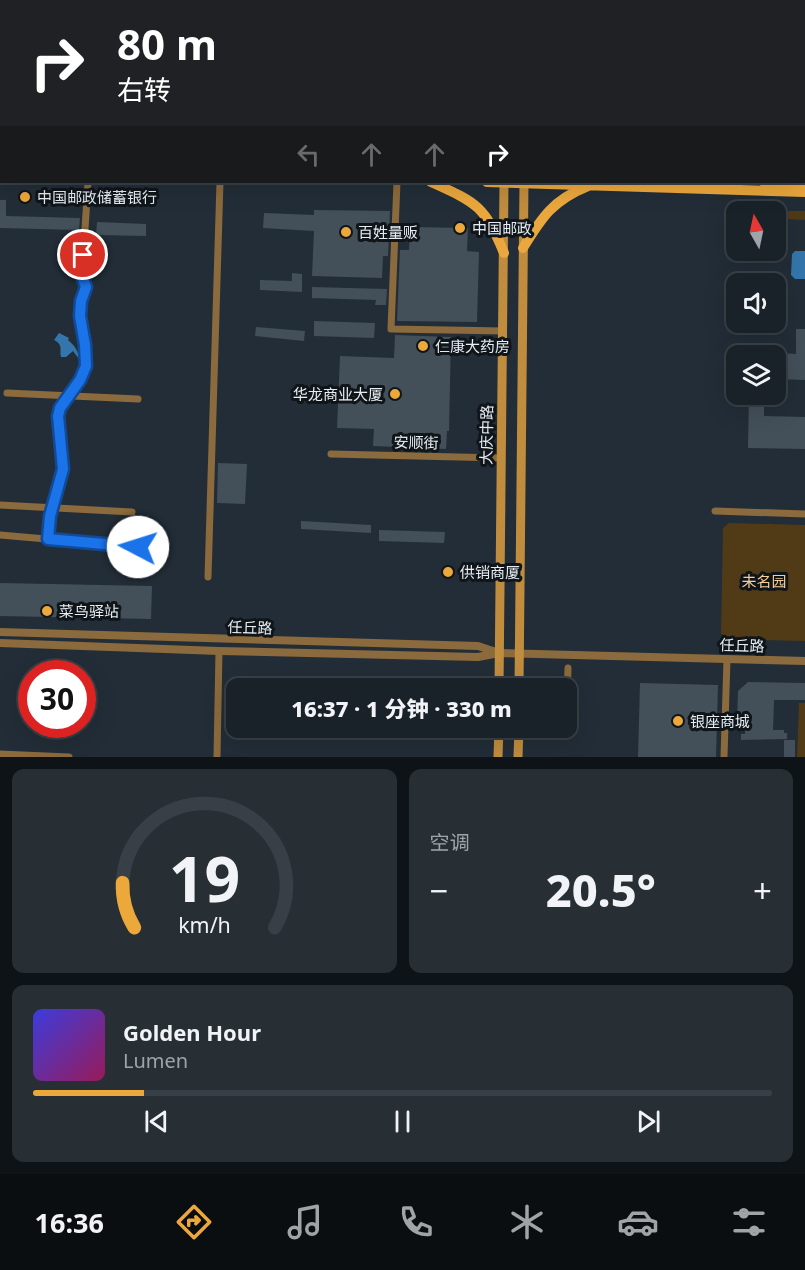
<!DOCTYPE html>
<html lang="zh">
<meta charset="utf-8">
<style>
:root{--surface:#1a2229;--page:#272f35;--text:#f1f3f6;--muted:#9fa4a8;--line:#383f46;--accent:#eda83b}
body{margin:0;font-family:"Noto Sans","Noto Sans SC",sans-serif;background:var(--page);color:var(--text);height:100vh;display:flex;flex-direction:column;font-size:22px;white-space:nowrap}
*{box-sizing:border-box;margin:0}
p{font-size:20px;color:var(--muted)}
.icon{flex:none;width:33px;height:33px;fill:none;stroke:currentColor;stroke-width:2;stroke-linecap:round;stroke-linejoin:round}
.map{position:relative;height:757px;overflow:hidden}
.sheet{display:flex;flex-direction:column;gap:12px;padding:12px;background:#0e1317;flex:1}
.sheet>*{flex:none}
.hud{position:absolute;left:0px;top:0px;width:806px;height:183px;box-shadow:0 6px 24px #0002,0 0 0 2px var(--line);background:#202124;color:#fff;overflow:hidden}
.needle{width:39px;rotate:351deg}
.tools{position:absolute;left:726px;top:201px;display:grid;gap:12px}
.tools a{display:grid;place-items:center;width:60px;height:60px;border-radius:12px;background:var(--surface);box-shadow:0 6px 24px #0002,0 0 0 2px var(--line);font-size:30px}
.speed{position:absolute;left:18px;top:660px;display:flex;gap:12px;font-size:30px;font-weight:700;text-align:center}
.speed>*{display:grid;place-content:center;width:78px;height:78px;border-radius:50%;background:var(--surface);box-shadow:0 6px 24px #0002,0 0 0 2px var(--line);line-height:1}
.speed .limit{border:9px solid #d22;background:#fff;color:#111}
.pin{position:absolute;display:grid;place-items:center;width:51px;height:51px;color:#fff;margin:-26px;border:3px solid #fff;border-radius:50%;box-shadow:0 2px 6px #0007}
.me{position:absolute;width:66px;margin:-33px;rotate:275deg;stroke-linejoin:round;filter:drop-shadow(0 0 4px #0008)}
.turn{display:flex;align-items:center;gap:21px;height:126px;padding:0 18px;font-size:27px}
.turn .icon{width:78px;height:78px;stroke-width:2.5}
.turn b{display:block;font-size:42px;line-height:51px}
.lanes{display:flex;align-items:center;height:57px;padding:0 18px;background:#0003;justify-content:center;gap:30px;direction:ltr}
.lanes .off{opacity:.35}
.big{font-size:45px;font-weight:800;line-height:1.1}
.sheet .tile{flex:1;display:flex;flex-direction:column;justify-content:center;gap:9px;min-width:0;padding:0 21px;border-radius:12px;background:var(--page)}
.sheet .dial{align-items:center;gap:0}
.dial svg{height:156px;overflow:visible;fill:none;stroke:var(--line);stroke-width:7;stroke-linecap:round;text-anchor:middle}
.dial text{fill:var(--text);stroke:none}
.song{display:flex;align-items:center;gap:18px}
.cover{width:72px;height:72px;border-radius:9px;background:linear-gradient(135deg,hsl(240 70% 55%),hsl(330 70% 35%))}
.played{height:6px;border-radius:3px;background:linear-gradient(90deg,var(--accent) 15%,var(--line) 15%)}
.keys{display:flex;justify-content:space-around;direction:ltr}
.heat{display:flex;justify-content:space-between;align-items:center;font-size:33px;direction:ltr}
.sheet .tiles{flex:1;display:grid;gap:12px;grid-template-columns:1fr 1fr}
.tile:last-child{grid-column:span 2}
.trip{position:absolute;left:226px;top:678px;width:351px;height:60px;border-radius:12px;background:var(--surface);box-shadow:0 6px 24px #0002,0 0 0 2px var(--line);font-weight:800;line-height:60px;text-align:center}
.tab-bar{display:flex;height:96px;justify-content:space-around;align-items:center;background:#0a0e10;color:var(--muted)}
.tab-bar .icon{width:42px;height:42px}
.tab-bar .active{color:var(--accent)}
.tab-bar b{font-size:27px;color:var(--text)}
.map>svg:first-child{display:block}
.green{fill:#513a16}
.water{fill:#3476ab}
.building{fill:#434f59}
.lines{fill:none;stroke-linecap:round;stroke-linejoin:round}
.minor{stroke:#8b6a3d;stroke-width:7}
.tertiary{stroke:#8b6a3d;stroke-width:8}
.secondary{stroke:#c08d3f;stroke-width:9}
.primary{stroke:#eaa73d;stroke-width:10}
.route-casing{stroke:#114b97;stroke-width:15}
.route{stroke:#1a73e8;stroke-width:10}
.poi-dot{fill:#eda83b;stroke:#101519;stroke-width:2}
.labels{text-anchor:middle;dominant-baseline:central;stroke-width:6;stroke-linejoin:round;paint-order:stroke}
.poi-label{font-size:15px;fill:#e5ecf3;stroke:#101519;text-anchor:start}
.street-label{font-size:15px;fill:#e5ecf3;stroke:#101519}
.park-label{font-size:15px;fill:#f5ce99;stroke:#101519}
</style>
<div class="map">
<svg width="805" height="757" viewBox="0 0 805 757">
<rect width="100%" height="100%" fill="#222d37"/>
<!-- green -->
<path class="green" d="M785 211H805V220L785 219Z
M729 523 805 525V641L727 639 721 633 723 528Z
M799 703H805V757H797Z"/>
<!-- water -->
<path class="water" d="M795 251H805V279H795L791 275 792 254Z
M59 333 69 338 68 340C75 346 78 350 79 359L73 351 66 357H61C59 350 64 345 54 340Z"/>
<!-- building -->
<path class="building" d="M0 200H6V216L80 218 79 230 0 228Z
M314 210 390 211 388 256H383L382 278 312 276 314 231 263 228 264 213 314 215Z
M97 222 146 224V236L96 235Z
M410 227 468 228 467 251 479 252 477 322 397 321 400 250H409Z
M292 273 302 274V292L260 290V280L292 281Z
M312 287 387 289 386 305H375L376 300 312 298Z
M314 321 375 323 374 338 314 336Z
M256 327 305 331 304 341 255 336Z
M796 329H805V380L776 379V353L796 354Z
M395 335 451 337 449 431H447L446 449 373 446 374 429 337 428 340 356 394 358Z
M749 394H764V416L805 417V449L748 448Z
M218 463 247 464 245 504 217 503Z
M301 521 371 525V533L301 529Z
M379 530 445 532 444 543 379 541Z
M0 583 152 586 151 619 0 616Z
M748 682 805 683V700H774L773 730H784V733H787V739L741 740V734H745V722H737L738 691Z
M640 683 718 685 716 757H638Z
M784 740H795V757H784Z"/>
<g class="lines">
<!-- minor -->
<path class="minor" d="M655 2V0
M397 182 391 329 503 331
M7 393 138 399
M331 454 501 458
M0 505 132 512
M715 511 805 514
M0 535 138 547
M48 539 50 516 64 469 58 416 60 408 80 380 86 366 85 345 80 316 81 301 86 287 82 276 88 182
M208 577 220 182
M567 704 568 668
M0 754 69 757
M217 757 219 651
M724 757 727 659"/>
<!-- tertiary -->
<path class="tertiary" d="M0 632 478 646 496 652
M0 643 219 651 478 657 499 653 805 661"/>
<!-- secondary -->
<path class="secondary" d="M507 2V0
M527 2V0
M499 688 504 182
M519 688 524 182
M498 757 499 728
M518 757 519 728"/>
<!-- primary -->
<path class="primary" d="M0 156H2
M0 168H2
M431 182C477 203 484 205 504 253
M487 182 805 192
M764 182 805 183
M523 248C542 217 553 200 588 186"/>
</g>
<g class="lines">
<!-- route casing -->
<g class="route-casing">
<path id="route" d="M83 255 82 276 86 287 81 301 80 316 85 345 86 366 80 380 60 408 58 416 63 469 50 516 48 539 138 547"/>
</g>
<!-- route -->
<use href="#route" class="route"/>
</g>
<!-- markers -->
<g class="poi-dot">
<circle cx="25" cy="197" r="6"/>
<circle cx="460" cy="228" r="6"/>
<circle cx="346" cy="232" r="6"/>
<circle cx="423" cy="346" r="6"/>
<circle cx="395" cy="394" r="6"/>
<circle cx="448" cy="572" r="6"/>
<circle cx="47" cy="611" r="6"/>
<circle cx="678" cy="721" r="6"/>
</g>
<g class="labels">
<!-- poi labels -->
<g class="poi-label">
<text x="37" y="197">中国邮政储蓄银行</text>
<text x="472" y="228">中国邮政</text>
<text x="358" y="232">百姓量贩</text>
<text x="435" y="346">仁康大药房</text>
<text x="383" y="394" text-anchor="end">华龙商业大厦</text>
<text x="460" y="572">供销商厦</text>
<text x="59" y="611">菜鸟驿站</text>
<text x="690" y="721">银座商城</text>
</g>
<!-- street labels -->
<g class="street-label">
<text transform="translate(486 435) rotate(-89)">大庆中路</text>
<text transform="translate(416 442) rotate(1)">安顺街</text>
<text transform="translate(250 627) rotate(2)">任丘路</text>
<text transform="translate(742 645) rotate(2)">任丘路</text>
</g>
<!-- park labels -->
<g class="park-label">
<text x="764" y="581">未名园</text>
</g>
</g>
</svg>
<div class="tools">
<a><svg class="needle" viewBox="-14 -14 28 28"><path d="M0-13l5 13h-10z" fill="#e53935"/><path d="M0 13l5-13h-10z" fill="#9fa4a8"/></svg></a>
<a><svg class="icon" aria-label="sound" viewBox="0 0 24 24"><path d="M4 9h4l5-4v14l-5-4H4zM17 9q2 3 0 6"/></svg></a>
<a><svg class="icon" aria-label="layers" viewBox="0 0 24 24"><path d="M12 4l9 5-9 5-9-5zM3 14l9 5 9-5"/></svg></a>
</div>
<div class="speed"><div class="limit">30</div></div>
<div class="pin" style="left:83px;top:255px;background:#d93025"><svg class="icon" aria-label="arrive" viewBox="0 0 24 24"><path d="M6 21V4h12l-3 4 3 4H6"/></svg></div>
<svg class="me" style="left:138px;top:547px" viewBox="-20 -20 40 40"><circle r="19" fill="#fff"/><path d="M0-13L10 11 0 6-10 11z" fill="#1a73e8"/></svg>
<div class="trip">16:37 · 1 分钟 · 330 m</div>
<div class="hud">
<div class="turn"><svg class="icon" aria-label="right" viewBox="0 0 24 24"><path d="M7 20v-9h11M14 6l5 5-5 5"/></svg><div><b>80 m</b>右转</div></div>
<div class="lanes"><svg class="icon off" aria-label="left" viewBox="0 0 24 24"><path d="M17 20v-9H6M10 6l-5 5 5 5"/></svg><svg class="icon off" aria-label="ahead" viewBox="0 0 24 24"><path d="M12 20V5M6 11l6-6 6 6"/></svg><svg class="icon off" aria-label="ahead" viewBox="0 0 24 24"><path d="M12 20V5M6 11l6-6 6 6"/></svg><svg class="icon" aria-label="right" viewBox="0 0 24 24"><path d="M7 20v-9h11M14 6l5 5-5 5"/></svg></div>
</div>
</div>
<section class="sheet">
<div class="tiles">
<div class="tile dial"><svg viewBox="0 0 100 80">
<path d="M14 69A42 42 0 1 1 86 69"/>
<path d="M14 69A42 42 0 0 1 8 46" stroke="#eda83b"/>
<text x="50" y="56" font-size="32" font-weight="700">19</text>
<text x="50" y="72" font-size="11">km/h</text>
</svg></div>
<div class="tile"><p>空调</p>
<div class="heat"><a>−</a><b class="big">20.5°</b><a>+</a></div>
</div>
<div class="tile">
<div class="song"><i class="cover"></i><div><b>Golden Hour</b><p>Lumen</p></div></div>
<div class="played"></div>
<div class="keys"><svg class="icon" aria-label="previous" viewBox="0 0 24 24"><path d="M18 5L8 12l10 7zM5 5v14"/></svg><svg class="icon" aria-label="pause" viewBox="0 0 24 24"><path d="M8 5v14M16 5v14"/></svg><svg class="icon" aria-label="next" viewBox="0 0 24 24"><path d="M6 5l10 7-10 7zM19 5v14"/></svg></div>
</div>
</div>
</section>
<nav class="tab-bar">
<b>16:36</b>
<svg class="icon active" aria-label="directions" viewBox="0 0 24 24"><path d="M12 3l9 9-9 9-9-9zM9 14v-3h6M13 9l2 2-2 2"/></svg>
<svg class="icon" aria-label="music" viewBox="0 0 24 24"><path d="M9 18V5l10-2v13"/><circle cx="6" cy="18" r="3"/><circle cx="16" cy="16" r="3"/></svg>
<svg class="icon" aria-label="phone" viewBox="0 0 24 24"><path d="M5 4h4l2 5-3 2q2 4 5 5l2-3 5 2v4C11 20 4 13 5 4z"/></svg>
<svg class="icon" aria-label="climate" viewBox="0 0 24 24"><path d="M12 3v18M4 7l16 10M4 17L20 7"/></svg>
<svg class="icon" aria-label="car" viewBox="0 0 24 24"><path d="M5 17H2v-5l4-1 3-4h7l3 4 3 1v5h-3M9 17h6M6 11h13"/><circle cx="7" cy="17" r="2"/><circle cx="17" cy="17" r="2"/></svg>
<svg class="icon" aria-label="filters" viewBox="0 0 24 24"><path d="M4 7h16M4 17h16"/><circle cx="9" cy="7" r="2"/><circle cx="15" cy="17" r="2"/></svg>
</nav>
